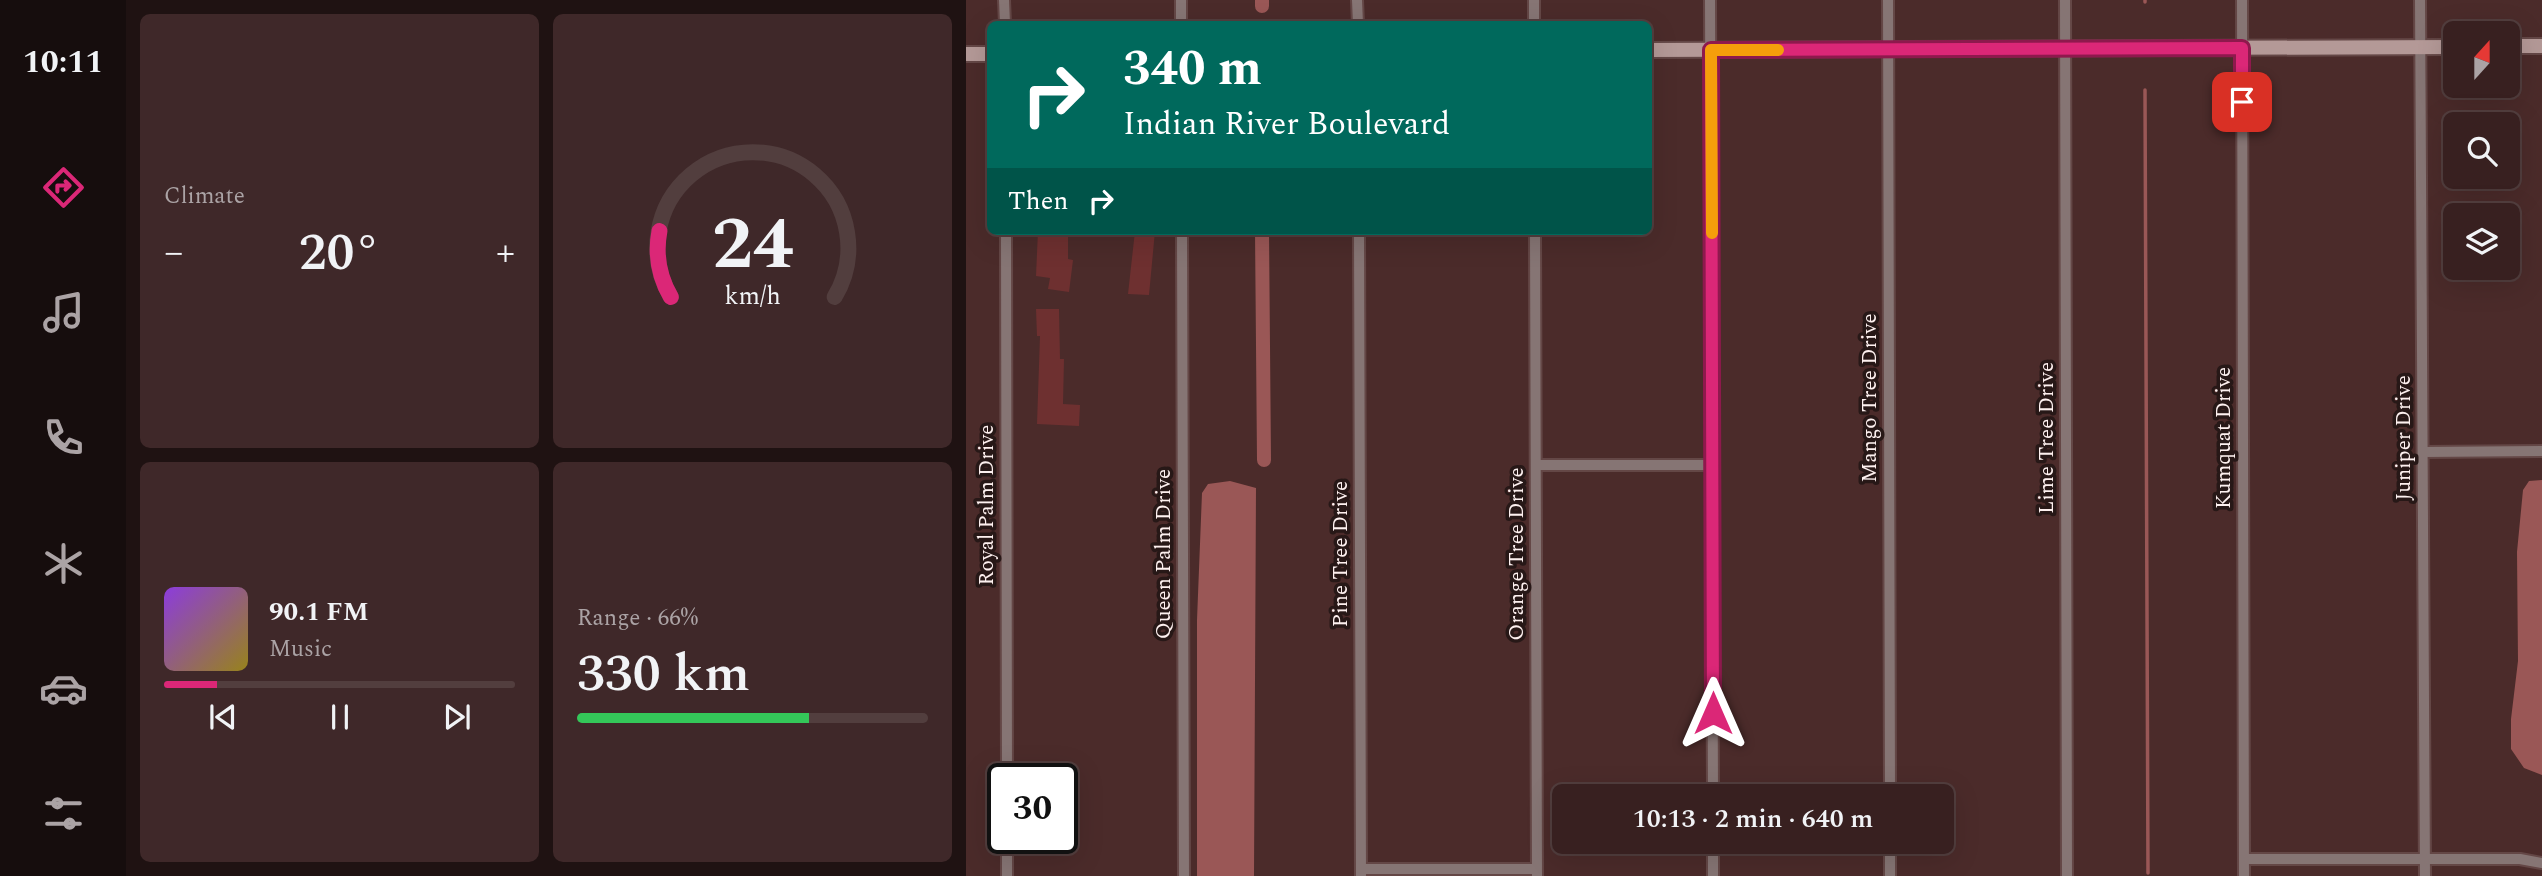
<!DOCTYPE html>
<meta charset="utf-8">
<style>
:root{--surface:#382020;--page:#3f2829;--text:#f1f3f6;--muted:#aba3a5;--line:#523e3e;--accent:#db2777}
body{margin:0;font-family:Spectral,serif;background:var(--page);color:var(--text);height:100vh;display:flex;flex-direction:column;font-size:26px;white-space:nowrap}
*{box-sizing:border-box;margin:0}
p{font-size:23px;color:var(--muted)}
.icon{flex:none;width:38px;height:38px;fill:none;stroke:currentColor;stroke-width:2;stroke-linecap:round;stroke-linejoin:round}
.map{position:relative;flex:1;overflow:hidden}
.details{display:flex;flex-direction:column;gap:14px;padding:14px;background:#1f1212;width:840px}
.details>*{flex:none}
.top-card{position:absolute;left:21px;top:21px;width:665px;height:214px;border-radius:10px;box-shadow:0 7px 28px #0002,0 0 0 2px var(--line);background:#00695c;color:#fff;overflow:hidden}
.needle{width:46px;rotate:21deg}
.fabs{position:absolute;left:1477px;top:21px;display:grid;gap:14px}
.fabs a{display:grid;place-items:center;width:77px;height:77px;border-radius:10px;background:var(--surface);box-shadow:0 7px 28px #0002,0 0 0 2px var(--line);font-size:35px}
.speed{position:absolute;left:21px;top:763px;display:flex;gap:14px;font-size:35px;font-weight:700;text-align:center}
.speed>*{display:grid;place-content:center;width:91px;height:91px;border-radius:50%;background:var(--surface);box-shadow:0 7px 28px #0002,0 0 0 2px var(--line);line-height:1}
.speed .limit{border:4px solid #111;border-radius:10px;background:#fff;color:#111}
.pin{position:absolute;display:grid;place-items:center;width:60px;height:60px;color:#fff;margin:-30px;border-radius:14px;box-shadow:0 4px 10px #0006}
.me{position:absolute;width:77px;margin:-38px;rotate:0deg;stroke-linejoin:round;filter:drop-shadow(0 0 5px #0008)}
.turn{display:flex;align-items:center;gap:24px;height:147px;padding:0 21px;font-size:32px}
.turn .icon{width:91px;height:91px;stroke-width:2.5}
.turn b{display:block;font-size:49px;line-height:60px}
.then{display:flex;align-items:center;height:66px;padding:0 21px;background:#0003;gap:14px;font-size:26px}
.big{font-size:52px;font-weight:600;line-height:1.1}
.details .widget{flex:1;display:flex;flex-direction:column;justify-content:center;gap:10px;min-width:0;padding:0 24px;border-radius:10px;background:var(--page)}
.details .dial{align-items:center;gap:0}
.dial svg{height:182px;overflow:visible;fill:none;stroke:var(--line);stroke-width:7;stroke-linecap:round;text-anchor:middle}
.dial text{fill:var(--text);stroke:none}
.song{display:flex;align-items:center;gap:21px}
.cover{width:84px;height:84px;border-radius:10px;background:linear-gradient(135deg,hsl(270 70% 55%),hsl(50 70% 35%))}
.played{height:7px;border-radius:4px;background:linear-gradient(90deg,var(--accent) 15%,var(--line) 15%)}
.keys{display:flex;justify-content:space-around;direction:ltr}
.heat{display:flex;justify-content:space-between;align-items:center;font-size:38px;direction:ltr}
.charge{height:10px;border-radius:5px;background:linear-gradient(90deg,#34c759 66%,var(--line) 0)}
.details .tiles{flex:1;display:grid;gap:14px;grid-template-columns:repeat(2,1fr)}
.trip{position:absolute;left:586px;top:784px;width:402px;height:70px;border-radius:10px;background:var(--surface);box-shadow:0 7px 28px #0002,0 0 0 2px var(--line);font-weight:600;line-height:70px;text-align:center}
main{display:flex;flex:1;min-height:0}
.tabs{display:flex;flex-direction:column;width:126px;justify-content:space-around;align-items:center;background:#160d0d;color:var(--muted)}
.tabs .icon{width:49px;height:49px}
.tabs .current{color:var(--accent)}
.tabs b{font-size:32px;color:var(--text)}
.map>svg:first-child{display:block}
.water{fill:#9a5756}
.lines{fill:none;stroke-linecap:round;stroke-linejoin:round}
.stream{stroke:#9a5756;stroke-width:3.5}
.canal{stroke:#9a5756;stroke-width:14}
.building{fill:#6e3030}
.street-casing{stroke:#644746;stroke-width:14}
.secondary-casing{stroke:#644746;stroke-width:18}
.street{stroke:#867574;stroke-width:10}
.secondary{stroke:#b49997;stroke-width:14}
.route-casing{stroke:#8e194d;stroke-width:18}
.route{stroke:#db2777;stroke-width:12}
.slow{stroke:#f59e0b;stroke-width:12}
.labels{text-anchor:middle;dominant-baseline:central;stroke-width:7;stroke-linejoin:round;paint-order:stroke}
.street-label{font-size:21px;fill:#fdf0ef;stroke:#271817}
</style>
<main>
<nav class="tabs">
<b>10:11</b>
<svg class="icon current" aria-label="directions" viewBox="0 0 24 24"><path d="M12 3l9 9-9 9-9-9zM9 14v-3h6M13 9l2 2-2 2"/></svg>
<svg class="icon" aria-label="music" viewBox="0 0 24 24"><path d="M9 18V5l10-2v13"/><circle cx="6" cy="18" r="3"/><circle cx="16" cy="16" r="3"/></svg>
<svg class="icon" aria-label="phone" viewBox="0 0 24 24"><path d="M5 4h4l2 5-3 2q2 4 5 5l2-3 5 2v4C11 20 4 13 5 4z"/></svg>
<svg class="icon" aria-label="climate" viewBox="0 0 24 24"><path d="M12 3v18M4 7l16 10M4 17L20 7"/></svg>
<svg class="icon" aria-label="car" viewBox="0 0 24 24"><path d="M5 17H2v-5l4-1 3-4h7l3 4 3 1v5h-3M9 17h6M6 11h13"/><circle cx="7" cy="17" r="2"/><circle cx="17" cy="17" r="2"/></svg>
<svg class="icon" aria-label="filters" viewBox="0 0 24 24"><path d="M4 7h16M4 17h16"/><circle cx="9" cy="7" r="2"/><circle cx="15" cy="17" r="2"/></svg>
</nav>
<section class="details">
<div class="tiles">
<div class="widget"><p>Climate</p>
<div class="heat"><a>−</a><b class="big">20°</b><a>+</a></div>
</div>
<div class="widget dial"><svg viewBox="0 0 100 80">
<path d="M14 69A42 42 0 1 1 86 69"/>
<path d="M14 69A42 42 0 0 1 9 40" stroke="#db2777"/>
<text x="50" y="56" font-size="32" font-weight="700">24</text>
<text x="50" y="72" font-size="11">km/h</text>
</svg></div>
<div class="widget">
<div class="song"><i class="cover"></i><div><b>90.1 FM</b><p>Music</p></div></div>
<div class="played"></div>
<div class="keys"><svg class="icon" aria-label="previous" viewBox="0 0 24 24"><path d="M18 5L8 12l10 7zM5 5v14"/></svg><svg class="icon" aria-label="pause" viewBox="0 0 24 24"><path d="M8 5v14M16 5v14"/></svg><svg class="icon" aria-label="next" viewBox="0 0 24 24"><path d="M6 5l10 7-10 7zM19 5v14"/></svg></div>
</div>
<div class="widget"><p>Range · 66%</p><b class="big">330 km</b><div class="charge"></div></div>
</div>
</section>
<div class="map">
<svg width="1576" height="876" viewBox="0 0 1576 876">
<rect width="100%" height="100%" fill="#4b2b2a"/>
<!-- water -->
<path class="water" d="M1576 480V775L1558 768 1545 749V719L1552 661 1551 552 1557 490 1563 481Z
M264 481 290 488 288 876H231V620L236 493 242 484Z"/>
<g class="lines">
<!-- stream -->
<path class="stream" d="M1179 2V0
M1179 90 1182 873"/>
<!-- canal -->
<path class="canal" d="M296 0V6
M296 231 298 460"/>
</g>
<!-- building -->
<path class="building" d="M72 231H102V259L107 260 103 292 82 289 84 278 70 276Z
M169 231H189L183 295 162 294Z
M70 309H93L94 359H98L97 404 114 405 113 426 71 424 74 336H71Z"/>
<g class="lines">
<!-- street casing -->
<g class="street-casing">
<path id="street" d="M38 0 39 24
M215 0V24
M391 0 392 24
M568 0V24
M744 0 747 796
M922 0 924 796
M1099 0 1101 876
M1276 0 1278 876
M1454 0 1459 876
M40 231 41 779
M216 231 218 876
M393 231 395 876
M569 231 571 876
M1457 452 1576 451
M570 465H746
M41 838V876
M747 842V876
M924 842V876
M1278 859H1554L1576 863
M395 869H571"/>
</g>
<!-- secondary casing -->
<g class="secondary-casing">
<path id="secondary" d="M1542 46H1576
M682 50 1489 47
M0 54H24"/>
</g>
<!-- street -->
<use href="#street" class="street"/>
<!-- secondary -->
<use href="#secondary" class="secondary"/>
</g>
<g class="lines">
<!-- route casing -->
<g class="route-casing">
<path id="route" d="M747 713 745 50 1276 48V102"/>
</g>
<!-- route -->
<use href="#route" class="route"/>
<!-- slow -->
<path class="slow" d="M746 233 745 50H812"/>
</g>
<g class="labels">
<!-- street labels -->
<g class="street-label">
<text transform="translate(904 398) rotate(-90)">Mango Tree Drive</text>
<text transform="translate(1081 438) rotate(-90)">Lime Tree Drive</text>
<text transform="translate(1258 438) rotate(-90)">Kumquat Drive</text>
<text transform="translate(1438 438) rotate(-90)">Juniper Drive</text>
<text transform="translate(21 505) rotate(-90)">Royal Palm Drive</text>
<text transform="translate(198 554) rotate(-90)">Queen Palm Drive</text>
<text transform="translate(375 554) rotate(-90)">Pine Tree Drive</text>
<text transform="translate(551 554) rotate(-90)">Orange Tree Drive</text>
</g>
</g>
</svg>
<div class="fabs">
<a><svg class="needle" viewBox="-14 -14 28 28"><path d="M0-13l5 13h-10z" fill="#e53935"/><path d="M0 13l5-13h-10z" fill="#aba3a5"/></svg></a>
<a><svg class="icon" aria-label="search" viewBox="0 0 24 24"><circle cx="10" cy="10" r="6"/><path d="M15 15l6 6"/></svg></a>
<a><svg class="icon" aria-label="layers" viewBox="0 0 24 24"><path d="M12 4l9 5-9 5-9-5zM3 14l9 5 9-5"/></svg></a>
</div>
<div class="speed"><div class="limit">30</div></div>
<div class="pin" style="left:1276px;top:102px;background:#d93025"><svg class="icon" aria-label="arrive" viewBox="0 0 24 24"><path d="M6 21V4h12l-3 4 3 4H6"/></svg></div>
<svg class="me" style="left:747px;top:713px" viewBox="-20 -20 40 40"><path d="M0-17L14 15 0 8-14 15z" fill="#db2777" stroke="#fff" stroke-width="4"/></svg>
<div class="trip">10:13 · 2 min · 640 m</div>
<div class="top-card">
<div class="turn"><svg class="icon" aria-label="right" viewBox="0 0 24 24"><path d="M7 20v-9h11M14 6l5 5-5 5"/></svg><div><b>340 m</b>Indian River Boulevard</div></div>
<div class="then">Then<svg class="icon" aria-label="right" viewBox="0 0 24 24"><path d="M7 20v-9h11M14 6l5 5-5 5"/></svg></div>
</div>
</div>
</main>
